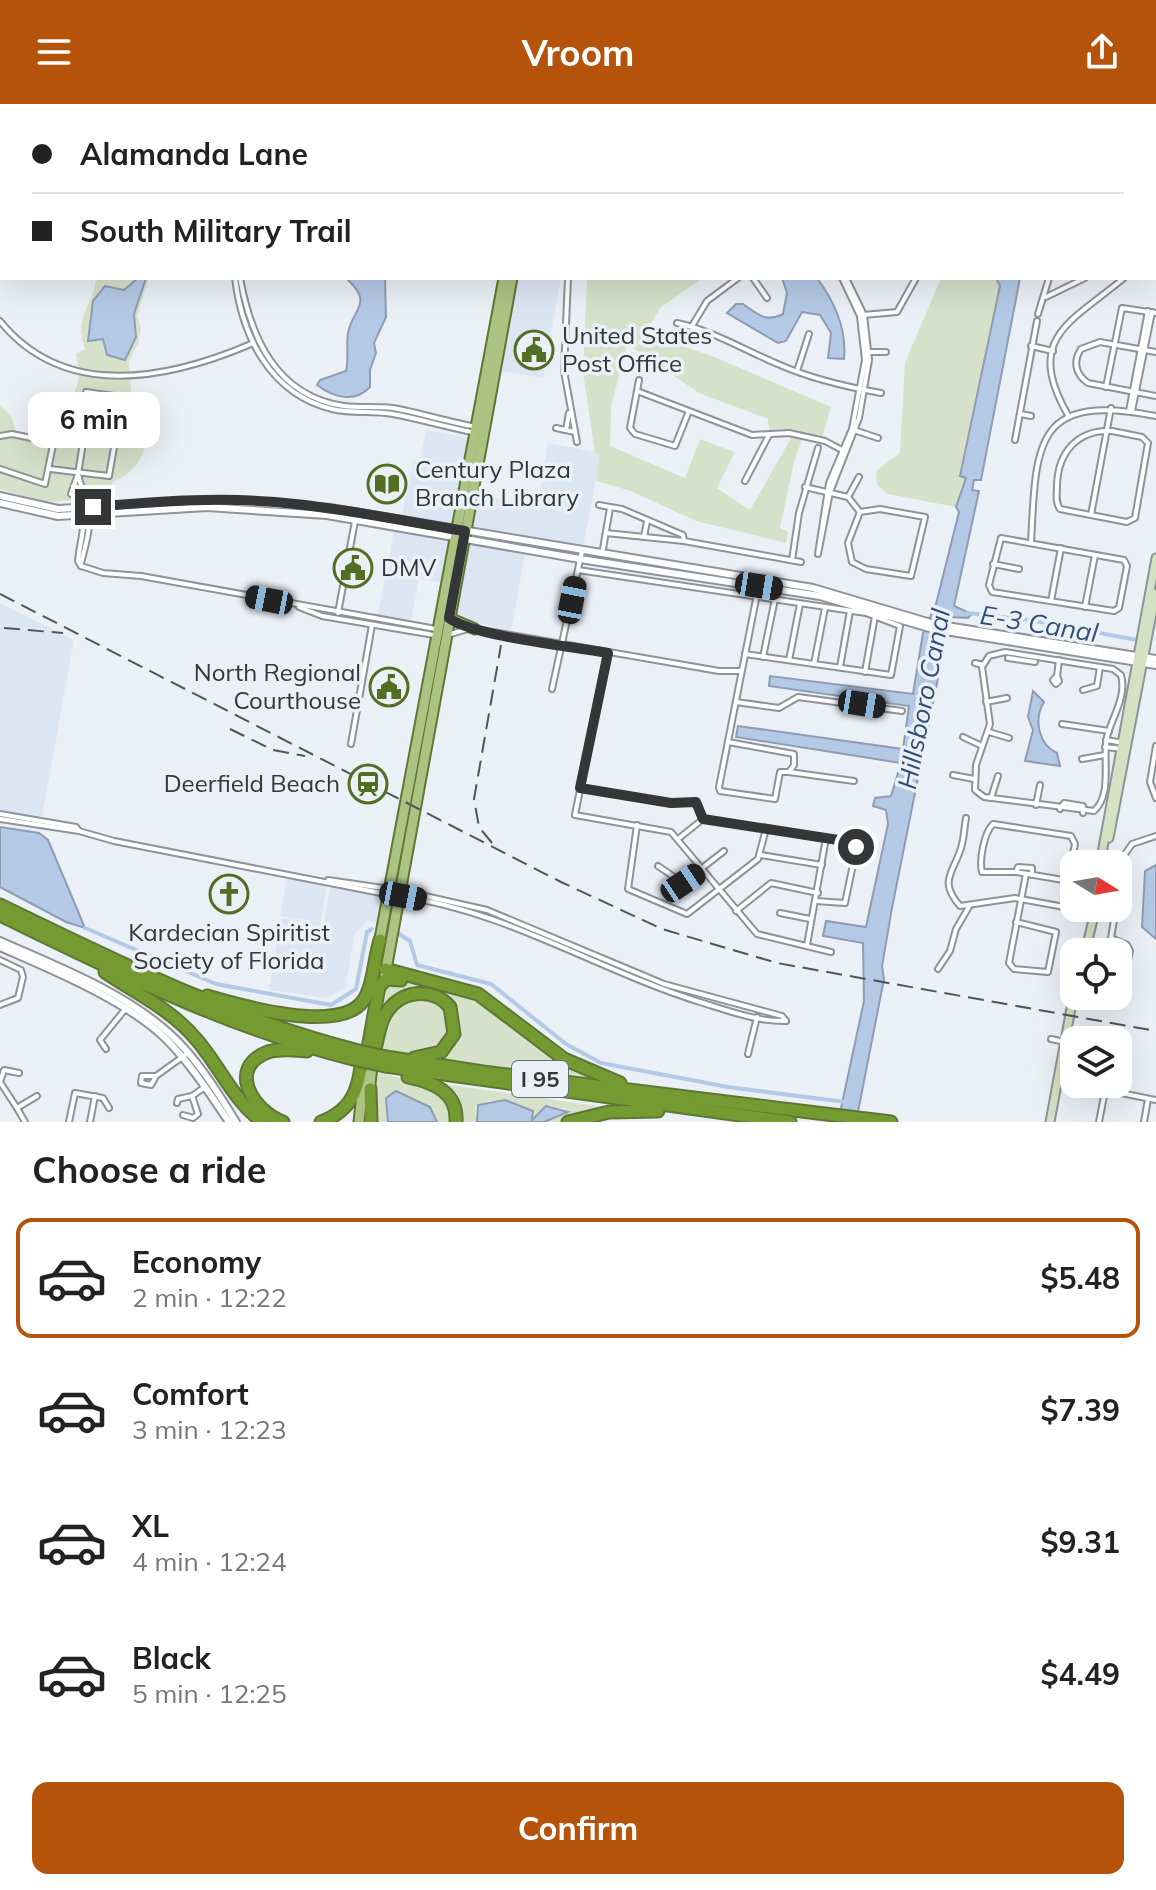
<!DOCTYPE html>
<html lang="en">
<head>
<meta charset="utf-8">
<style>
  :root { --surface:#fff; --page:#f6f6f6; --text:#222; --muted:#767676; --line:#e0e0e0; --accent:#b45309 }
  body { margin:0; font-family:Mulish,sans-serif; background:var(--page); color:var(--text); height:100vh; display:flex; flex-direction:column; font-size:30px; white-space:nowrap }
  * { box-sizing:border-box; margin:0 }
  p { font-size:26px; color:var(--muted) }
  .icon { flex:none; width:44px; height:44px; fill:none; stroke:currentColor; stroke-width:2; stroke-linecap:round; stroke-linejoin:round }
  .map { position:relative; height:1018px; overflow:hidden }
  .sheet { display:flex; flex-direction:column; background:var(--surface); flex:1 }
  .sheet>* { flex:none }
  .top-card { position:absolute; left:0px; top:0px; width:1156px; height:176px; box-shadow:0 8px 32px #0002; display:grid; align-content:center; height:176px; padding:0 32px; background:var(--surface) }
  .needle { width:52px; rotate:101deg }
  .fabs { position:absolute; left:1060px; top:746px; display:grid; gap:16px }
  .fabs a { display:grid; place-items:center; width:72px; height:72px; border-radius:16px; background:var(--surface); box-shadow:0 8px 32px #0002; font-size:40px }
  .end { position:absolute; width:36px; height:36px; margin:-18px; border:10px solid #343638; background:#fff; box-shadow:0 0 0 4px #fff }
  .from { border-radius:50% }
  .bubble { position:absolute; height:56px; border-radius:16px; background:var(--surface); box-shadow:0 8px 32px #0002; font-size:26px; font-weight:700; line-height:56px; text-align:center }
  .car { position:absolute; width:24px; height:48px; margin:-24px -12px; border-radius:10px; box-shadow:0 0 6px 2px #0007; background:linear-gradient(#222 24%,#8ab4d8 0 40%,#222 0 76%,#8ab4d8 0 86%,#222 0) }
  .top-card b { display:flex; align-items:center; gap:28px; height:76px; font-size:30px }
  .top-card b+b { border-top:2px solid var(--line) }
  .top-card i { width:20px; height:20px; background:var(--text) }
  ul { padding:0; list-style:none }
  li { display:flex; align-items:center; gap:24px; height:120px; margin:0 16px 12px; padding:0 16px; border:4px solid transparent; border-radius:16px }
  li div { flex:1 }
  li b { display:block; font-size:30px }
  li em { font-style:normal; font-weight:700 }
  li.on { border-color:var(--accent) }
  li>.icon { width:72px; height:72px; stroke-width:1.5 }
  h2 { padding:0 32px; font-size:36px; line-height:96px }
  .button { display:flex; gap:16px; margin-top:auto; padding:16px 32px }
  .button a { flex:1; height:92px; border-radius:16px; background:var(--accent); color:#fff; font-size:32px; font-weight:700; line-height:92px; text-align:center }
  header { display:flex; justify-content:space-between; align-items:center; height:104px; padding:0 32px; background:var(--accent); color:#fff; font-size:36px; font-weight:700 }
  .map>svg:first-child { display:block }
  .built { fill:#dce6f3 }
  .green { fill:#d6e1c9 }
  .water { fill:#b4c9e6; stroke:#8e9db2; stroke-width:2 }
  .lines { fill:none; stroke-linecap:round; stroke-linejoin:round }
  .canal { stroke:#b4c9e6; stroke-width:4 }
  .minor-casing { stroke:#8e9399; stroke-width:8 }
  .tertiary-casing { stroke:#8e9399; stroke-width:10 }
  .secondary-casing { stroke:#8e9399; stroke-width:11 }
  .primary-casing { stroke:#5e7834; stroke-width:13 }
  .motorway-casing { stroke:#5e7834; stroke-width:15 }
  .minor { stroke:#fff; stroke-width:4 }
  .tertiary { stroke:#fff; stroke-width:6 }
  .secondary { stroke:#d5e1c2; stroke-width:7 }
  .primary { stroke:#acc384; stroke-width:9 }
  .motorway { stroke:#749b32; stroke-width:11 }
  .rail { stroke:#525558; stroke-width:2; stroke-dasharray:16 8; stroke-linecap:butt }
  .motorway-bridge-casing { stroke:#5e7834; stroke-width:15; stroke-linecap:butt }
  .motorway-bridge { stroke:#749b32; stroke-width:11 }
  .route { stroke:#343638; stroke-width:10 }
  .labels { text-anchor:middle; stroke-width:7; stroke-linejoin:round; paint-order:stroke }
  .shield { fill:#ebf0f7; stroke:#6b6e71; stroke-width:2 }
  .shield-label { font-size:22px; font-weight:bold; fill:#343638 }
  .poi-label { font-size:24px; fill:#343638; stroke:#ebf0f7; text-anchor:start }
  .water-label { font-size:26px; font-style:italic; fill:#314e77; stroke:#ebf0f7 }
</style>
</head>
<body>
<header><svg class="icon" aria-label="menu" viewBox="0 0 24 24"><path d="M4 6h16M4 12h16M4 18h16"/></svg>Vroom<svg class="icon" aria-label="share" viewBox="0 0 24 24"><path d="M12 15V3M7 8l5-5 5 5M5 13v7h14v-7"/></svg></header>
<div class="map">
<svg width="1156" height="1018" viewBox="0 0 1156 1018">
  <rect width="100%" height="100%" fill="#ebf0f7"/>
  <g class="built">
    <path d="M517,174H561L543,274L500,267Z"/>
    <path d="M426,326L470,334L456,417L451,421L402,411L414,356H420Z"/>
    <path d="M548,339L601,349L583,444L471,423L477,391L537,402Z"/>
    <path d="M394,427L451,438L444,479L419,475L411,517L378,512Z"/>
    <path d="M473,440L525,450L511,527L453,513L468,442Z"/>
    <path d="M0,499L74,536L42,713L0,706Z"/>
    <path d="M287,774L327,781L320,820H324L330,783L382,792L376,818L367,817L355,829L345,884L327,894L269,886L281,814L314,818L280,812Z"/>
  </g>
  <g class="green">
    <path d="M96,174H149L137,211L141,224L138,240L129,256L131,291C159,319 149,364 113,378L108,394L45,398L0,385V301L12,314L16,327L45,332L63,329L60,315C74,286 83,284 76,250L85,245C73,211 93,204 96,174Z"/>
    <path d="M587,174H703L660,204L651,220L656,233L712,252L831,303L822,334L779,325L769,327L768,315L699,289L627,240L611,303L610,342L685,374L700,335L735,348L717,384L750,406L791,334L802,335L794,358L780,424L788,428L786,439L696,417L631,387L596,377L600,350L595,349L583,268Z"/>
    <path d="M941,174H996L1000,182L960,372L966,373L956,403L888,390L877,380L876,367L900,349L905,259Z"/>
    <path d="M388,876L465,887L535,935L614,979L424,956L458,927L457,912L419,886L383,912Z"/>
    <path d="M409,893L442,897L454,919L438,948L407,951L380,945L386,915Z"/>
    <path d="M378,969L424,979L449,995L454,1018H437L430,1003L396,987L386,994L388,1018H374Z"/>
    <path d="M436,979L620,1005L563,1018H544L568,1005L546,1002L532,1016L517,999L488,997L475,1003L477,1018H458Z"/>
  </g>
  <g class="water">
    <path d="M138,174H146L134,210L136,233L125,256L107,251L103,235L88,237L93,197L105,182L124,186Z"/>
    <path d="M346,174H385L386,213L374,239L376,249L370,266V283C355,299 334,294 317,281L320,276L346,267C349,255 346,242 348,229C352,205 375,200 346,174Z"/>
    <path d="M782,174H817C834,197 847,226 844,255L828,254L831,229L820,211L802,208L786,237L778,239L727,209L736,200H743C758,210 765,219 783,210L787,189Z"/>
    <path d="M996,174H1020L981,376H974L972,386L979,387L954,502L972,510L968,514L950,513L942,536L944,544L892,804L882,862L884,875L856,1018H838L864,897L863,839L823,832L826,817L866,823L888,720L886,706L873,702L875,694L891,692L901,659L736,633L738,622L903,645L909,602L769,582L770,572L913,590L923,529L936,500L959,408L956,403L966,374L960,372L1000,182Z"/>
    <path d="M1033,587L1044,598C1033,616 1039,641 1057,649L1060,662L1025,657L1033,626L1028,613Z"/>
    <path d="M0,723L39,729L48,736L85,824L66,818L0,783Z"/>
    <path d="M1156,761V835L1142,823L1145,767Z"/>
    <path d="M396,987L430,1003L437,1018H388L386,994Z"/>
    <path d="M505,996L533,1007L532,1016L546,1002L568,1008L544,1018H477L478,1001Z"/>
  </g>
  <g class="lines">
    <g class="canal">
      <path d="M866,0L867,2"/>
      <path d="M967,509L1030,516L1137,536"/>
      <path d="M85,824L216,880L331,901L356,885L367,828L372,825"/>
      <path d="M399,830L410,837L417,861L491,880L566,940L601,959L728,983L845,998"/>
    </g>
    <g class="minor-casing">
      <g id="minor">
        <path d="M691,0V2"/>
        <path d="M695,0L696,2"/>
        <path d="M761,0V2"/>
        <path d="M766,0V2"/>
        <path d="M836,0V2"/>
        <path d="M920,0L922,2"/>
        <path d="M1108,0L1117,2"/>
        <path d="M1144,0L1145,2"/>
        <path d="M8,2L9,0"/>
        <path d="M298,2L300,0"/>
        <path d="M305,2L307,0"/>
        <path d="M597,2V0"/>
        <path d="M735,2L747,0"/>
        <path d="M971,2L972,0"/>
        <path d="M1080,2L1081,0"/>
        <path d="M1154,10L1156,9"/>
        <path d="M0,21L2,16"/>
        <path d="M1154,30L1156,35"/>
        <path d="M1154,52L1156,51"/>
        <path d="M1154,57L1156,56"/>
        <path d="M1154,141L1156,138"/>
        <path d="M235,174C242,232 270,290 332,305C352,310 373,306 393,310C420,315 446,323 472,328"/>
        <path d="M240,174C251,234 276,292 344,302C360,304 377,302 393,304C421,309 448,318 477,323"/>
        <path d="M568,174L564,267L577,338"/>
        <path d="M753,174L767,194"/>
        <path d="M842,174L860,212L865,256L852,325L829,379L818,450L830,388L859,314L869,256L864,211L846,174"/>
        <path d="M1046,193L1085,174"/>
        <path d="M1038,210L1049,174"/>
        <path d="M863,211L897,208L916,174"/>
        <path d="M0,217C65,297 169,275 251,240"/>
        <path d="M677,219C714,227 746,247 780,261C812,275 847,283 881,289"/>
        <path d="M692,222L707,197L738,174"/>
        <path d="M1031,242L1053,247"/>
        <path d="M869,248H886"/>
        <path d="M1156,248L1100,238L1081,245C1073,257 1075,270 1088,279L1156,292"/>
        <path d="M797,267L809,230"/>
        <path d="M639,276L630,324L635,330L675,342L689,307"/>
        <path d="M1106,283L1122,204L1156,209"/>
        <path d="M637,287L752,331L789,329L825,337L844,347"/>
        <path d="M1129,307L1148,207"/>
        <path d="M1132,307L1152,208"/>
        <path d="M1021,310L1031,312"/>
        <path d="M1069,313C1023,234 1070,219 1124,174"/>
        <path d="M556,324L575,328"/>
        <path d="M566,326L569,309"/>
        <path d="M854,326L878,334"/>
        <path d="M1112,327L1142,333L1148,339L1135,414L1127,418L1060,405C1055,398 1057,390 1057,381C1058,349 1077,325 1112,327Z"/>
        <path d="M0,332L12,330L51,338L53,341L45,380L0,365"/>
        <path d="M1015,336L1037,217"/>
        <path d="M50,365L109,372L122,297L121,293L86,288"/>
        <path d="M79,373C79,382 86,386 88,395C92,419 87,437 81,459"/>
        <path d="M745,377L769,331"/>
        <path d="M805,383L848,393L860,408"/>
        <path d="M848,393L859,373"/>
        <path d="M599,401L622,405L683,431L684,437"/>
        <path d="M880,405L925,413L911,472L866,465L852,458L848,439L860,408Z"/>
        <path d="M1091,411L1111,304"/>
        <path d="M606,429L684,437L801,458"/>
        <path d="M644,433L647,417"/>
        <path d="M1001,434L1124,456L1127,462L1119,504L1114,507L992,488L989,481Z"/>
        <path d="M1031,439C1036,337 1035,289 1156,312"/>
        <path d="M603,445L610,404"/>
        <path d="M792,456L799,409L818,344"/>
        <path d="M993,460L1019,465"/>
        <path d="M81,462L103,469L141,472L436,525"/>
        <path d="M81,462L78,457C80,436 87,419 82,396L71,390L78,370L91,289"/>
        <path d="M578,466L866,509L900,522L891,571L745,550"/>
        <path d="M1051,497L1061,444"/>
        <path d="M299,503L322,512L434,531"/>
        <path d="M1085,503L1095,451"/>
        <path d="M338,509L355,417"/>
        <path d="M476,525L719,567H741"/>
        <path d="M447,531L468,525"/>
        <path d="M1005,548L1113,565L1121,571C1127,593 1112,613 1107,633C1102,655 1113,690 1094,707L984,693L975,686L976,661L990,620L982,563L989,552Z"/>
        <path d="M607,549L575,711L671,728L757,830L831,848"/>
        <path d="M763,553L775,495"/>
        <path d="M1008,554L1035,558"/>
        <path d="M789,556L800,500"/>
        <path d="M975,559L983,561"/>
        <path d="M814,560L825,504"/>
        <path d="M840,563L850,507"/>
        <path d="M865,568L875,512"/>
        <path d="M1057,572L1059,577L1056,580L1053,576Z"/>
        <path d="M1057,572L1059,556"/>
        <path d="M552,585L582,447"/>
        <path d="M1083,586L1097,582L1100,563"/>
        <path d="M736,598L779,604L798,593L902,607"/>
        <path d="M986,598L1007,594"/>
        <path d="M1062,620L1109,627"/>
        <path d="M989,628L1009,634"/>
        <path d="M963,633L982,642"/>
        <path d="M1106,636L1124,639"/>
        <path d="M728,638L794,650V661L789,668H780L775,695L720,687L719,683C732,614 746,545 760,475"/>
        <path d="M351,640L372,521"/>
        <path d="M1156,642L1150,678L1156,694"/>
        <path d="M1105,643L1123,645"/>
        <path d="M1082,655L1105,651"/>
        <path d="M789,668L854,677"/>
        <path d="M953,671L974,675"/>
        <path d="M580,684L671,699L696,698L703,715"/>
        <path d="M991,694L998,672"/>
        <path d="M1036,701L1040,681"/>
        <path d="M1060,705L1064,699L1083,702V709"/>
        <path d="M0,710L76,723L79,727L114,737L386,790"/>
        <path d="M966,714C964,725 964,737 960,747C952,770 939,778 960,802L1015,794L1114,812"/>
        <path d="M0,715L79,727"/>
        <path d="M993,720L1071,732L1075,740L1068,773L1063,776L1016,768H982C979,756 984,729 993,720Z"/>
        <path d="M637,721L628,785L687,810L758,755L766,725"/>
        <path d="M678,735L703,715L853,739L856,746L845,799L816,797"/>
        <path d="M761,751L822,761"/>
        <path d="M1118,760L1132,740L1156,732"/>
        <path d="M658,762L683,779L724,747"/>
        <path d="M1016,768L1018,763L1032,764V771"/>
        <path d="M328,776L390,785"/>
        <path d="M403,787L487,806L664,880L782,912L786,917"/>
        <path d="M399,792C508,807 599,867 703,899C729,907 759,918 786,917"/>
        <path d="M1116,804L1111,834L1127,841L1130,847L1124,875L1118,878"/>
        <path d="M736,807L771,779L818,789"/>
        <path d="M780,809L810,815"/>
        <path d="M1016,818L1056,828L1048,868L1014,865L1009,859L1026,770"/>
        <path d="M807,841L826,734"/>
        <path d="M0,856L21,866L23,873L18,894L0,901"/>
        <path d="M938,865L950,847L956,825L970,801"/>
        <path d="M1051,935L1074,940"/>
        <path d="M106,945L100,936L127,903"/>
        <path d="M748,950L757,913"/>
        <path d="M1074,969V975"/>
        <path d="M156,972H142L141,979L151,981L156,972L188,949"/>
        <path d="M1076,980L1156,996"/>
        <path d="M177,999L178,995L192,992L205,983"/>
        <path d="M17,1004L0,978L4,966L19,969"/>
        <path d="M183,1011L193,1014L198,1010L192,992"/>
        <path d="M25,1018L17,1004L37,992"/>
        <path d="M69,1018L75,989L103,994L109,1004"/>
        <path d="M90,1018L95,992"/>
        <path d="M1099,1018L1105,987"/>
        <path d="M1144,1018L1148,995"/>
      </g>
    </g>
    <g class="tertiary-casing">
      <g id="tertiary">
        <path d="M0,392L58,405L207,396L330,404L813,484L934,520L1156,555"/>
        <path d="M0,399L58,412L207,403L327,411L580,455L820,492L933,525L1156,561"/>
        <path d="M0,837C56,862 122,887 169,929C196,953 217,987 236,1018"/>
        <path d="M0,843C52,866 126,896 166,935C190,959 210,990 229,1018"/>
      </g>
    </g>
    <g class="secondary-casing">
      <g id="secondary">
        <path d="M1109,734L1156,489"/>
        <path d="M1100,760L1156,454"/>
        <path d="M1085,848L1096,804"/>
        <path d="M1050,1018L1074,888"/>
      </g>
    </g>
    <g class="primary-casing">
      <g id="primary">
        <path d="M537,2V0"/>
        <path d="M544,2L545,0"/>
        <path d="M449,514L475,525"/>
        <path d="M379,840L504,174"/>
        <path d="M385,871L512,174"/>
        <path d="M369,990L373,953"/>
        <path d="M359,1018L364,970"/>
      </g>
    </g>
    <g class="motorway-casing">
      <g id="motorway">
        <path d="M0,801C116,857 229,914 355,946"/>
        <path d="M0,811C115,867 228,924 353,955"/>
        <path d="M385,865L478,890L564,955L620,979"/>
        <path d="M105,868C137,890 171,905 196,935C219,961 234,998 263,1018"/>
        <path d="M207,892C241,902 339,930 363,897C374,881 374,854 380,836"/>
        <path d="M374,948C378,936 379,921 385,911C399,886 432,882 450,903L454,930L441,948L414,954"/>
        <path d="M367,950L379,883L386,875L401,876"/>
        <path d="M386,953L483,968L891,1018"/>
        <path d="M385,962L790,1018"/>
        <path d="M408,973C433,978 458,988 456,1018"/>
        <path d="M370,985L371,1018"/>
        <path d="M283,1018C253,1007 226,964 268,948C281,944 294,946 307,947"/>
        <path d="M321,1018C356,1005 359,981 363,948"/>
        <path d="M568,1018L609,1008L658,1007"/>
      </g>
    </g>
    <use href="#minor" class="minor"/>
    <use href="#tertiary" class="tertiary"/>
    <use href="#secondary" class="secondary"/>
    <use href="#primary" class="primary"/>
    <use href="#motorway" class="motorway"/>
    <g class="rail">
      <path d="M0,490L561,778L662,825L777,859L1156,927"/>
      <path d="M4,524L63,529"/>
      <path d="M230,625L273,646L305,652"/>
      <path d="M492,739L479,723L474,695L501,541"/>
    </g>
    <g class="motorway-bridge-casing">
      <g id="motorway-bridge">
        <path d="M355,946L386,953"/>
        <path d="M353,955L385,962"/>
      </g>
    </g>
    <use href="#motorway-bridge" class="motorway-bridge"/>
  </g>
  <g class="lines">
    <path class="route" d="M93,403C160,397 228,392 295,400C353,406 409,418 465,427L449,514C472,532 574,543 608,549L580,684L671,699L696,698L703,715L851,738L856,743"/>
  </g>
  <defs>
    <g id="civic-ring" transform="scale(2)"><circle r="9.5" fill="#ebf0f7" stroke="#526e22" stroke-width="1.5"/><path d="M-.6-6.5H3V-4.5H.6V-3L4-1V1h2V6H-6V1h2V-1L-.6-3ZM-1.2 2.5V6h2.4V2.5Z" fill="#526e22"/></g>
    <g id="library-ring" transform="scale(2)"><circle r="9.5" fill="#ebf0f7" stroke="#526e22" stroke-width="1.5"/><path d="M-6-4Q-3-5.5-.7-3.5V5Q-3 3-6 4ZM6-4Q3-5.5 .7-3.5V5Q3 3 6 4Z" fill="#526e22"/></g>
    <g id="station-ring" transform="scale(2)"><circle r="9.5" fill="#ebf0f7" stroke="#526e22" stroke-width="1.5"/><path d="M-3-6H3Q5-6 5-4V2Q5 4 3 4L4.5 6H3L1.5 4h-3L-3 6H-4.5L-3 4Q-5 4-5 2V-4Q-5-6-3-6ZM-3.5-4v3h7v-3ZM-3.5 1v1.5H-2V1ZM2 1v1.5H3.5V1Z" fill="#526e22"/></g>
    <g id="church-ring" transform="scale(2)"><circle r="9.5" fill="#ebf0f7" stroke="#526e22" stroke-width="1.5"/><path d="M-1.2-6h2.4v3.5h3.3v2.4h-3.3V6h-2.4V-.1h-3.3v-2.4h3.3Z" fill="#526e22"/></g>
  </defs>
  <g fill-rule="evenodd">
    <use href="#civic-ring" x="534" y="246"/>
    <use href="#library-ring" x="387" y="380"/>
    <use href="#civic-ring" x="353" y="464"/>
    <use href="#civic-ring" x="389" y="583"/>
    <use href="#station-ring" x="368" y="680"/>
    <use href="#church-ring" x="229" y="790"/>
  </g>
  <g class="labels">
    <rect class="shield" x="512" y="957" width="56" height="36" rx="6"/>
    <g class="shield-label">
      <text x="540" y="983">I 95</text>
    </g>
    <g class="poi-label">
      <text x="562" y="240">United States<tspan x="562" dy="28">Post Office</tspan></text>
      <text x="415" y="374">Century Plaza<tspan x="415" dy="28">Branch Library</tspan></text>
      <text x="381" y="472">DMV</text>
      <text x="361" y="577" text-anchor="end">North Regional<tspan x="361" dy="28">Courthouse</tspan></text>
      <text x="340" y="688" text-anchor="end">Deerfield Beach</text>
      <text x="229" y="837" text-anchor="middle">Kardecian Spiritist<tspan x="229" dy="28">Society of Florida</tspan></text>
    </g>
    <g class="water-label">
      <text transform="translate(1039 520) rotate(9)" y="9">E-3 Canal</text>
      <text transform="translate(924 595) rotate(-79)" y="9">Hillsboro Canal</text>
    </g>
  </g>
</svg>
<div class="fabs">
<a><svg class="needle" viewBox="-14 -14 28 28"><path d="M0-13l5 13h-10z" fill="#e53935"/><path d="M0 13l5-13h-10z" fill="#767676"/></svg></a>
<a><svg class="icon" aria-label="locate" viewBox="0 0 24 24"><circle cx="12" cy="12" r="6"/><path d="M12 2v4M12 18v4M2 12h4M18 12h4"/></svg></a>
<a><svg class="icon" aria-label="layers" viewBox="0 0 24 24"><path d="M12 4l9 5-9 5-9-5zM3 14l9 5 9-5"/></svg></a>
</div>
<i class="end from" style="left:856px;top:743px"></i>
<i class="end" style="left:93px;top:403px"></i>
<div class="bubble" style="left:28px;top:288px;width:132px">6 min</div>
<i class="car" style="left:759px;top:482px;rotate:99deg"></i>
<i class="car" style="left:269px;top:496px;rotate:281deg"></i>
<i class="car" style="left:572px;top:496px;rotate:11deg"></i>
<i class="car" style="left:862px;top:600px;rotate:99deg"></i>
<i class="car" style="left:683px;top:779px;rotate:56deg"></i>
<i class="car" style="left:403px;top:792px;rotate:101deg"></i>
<div class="top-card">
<b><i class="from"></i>Alamanda Lane</b>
<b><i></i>South Military Trail</b>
</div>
</div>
<section class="sheet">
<h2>Choose a ride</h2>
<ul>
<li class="on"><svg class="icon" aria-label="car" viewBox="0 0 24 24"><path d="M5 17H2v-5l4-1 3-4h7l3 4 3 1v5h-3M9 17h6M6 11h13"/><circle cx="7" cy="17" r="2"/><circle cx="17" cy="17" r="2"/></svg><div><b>Economy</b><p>2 min · 12:22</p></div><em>$5.48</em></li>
<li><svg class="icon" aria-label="car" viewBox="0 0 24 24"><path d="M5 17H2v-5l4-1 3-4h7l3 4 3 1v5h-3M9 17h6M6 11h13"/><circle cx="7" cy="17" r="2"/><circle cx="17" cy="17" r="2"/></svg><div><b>Comfort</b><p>3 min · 12:23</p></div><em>$7.39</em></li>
<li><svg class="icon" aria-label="car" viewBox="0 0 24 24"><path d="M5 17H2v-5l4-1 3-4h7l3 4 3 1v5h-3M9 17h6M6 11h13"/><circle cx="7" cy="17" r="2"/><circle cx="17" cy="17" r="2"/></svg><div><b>XL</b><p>4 min · 12:24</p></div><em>$9.31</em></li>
<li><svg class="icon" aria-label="car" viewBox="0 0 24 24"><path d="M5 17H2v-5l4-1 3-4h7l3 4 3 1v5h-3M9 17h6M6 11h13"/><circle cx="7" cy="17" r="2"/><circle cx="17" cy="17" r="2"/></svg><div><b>Black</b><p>5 min · 12:25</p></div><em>$4.49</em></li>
</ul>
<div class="button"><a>Confirm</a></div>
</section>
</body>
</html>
